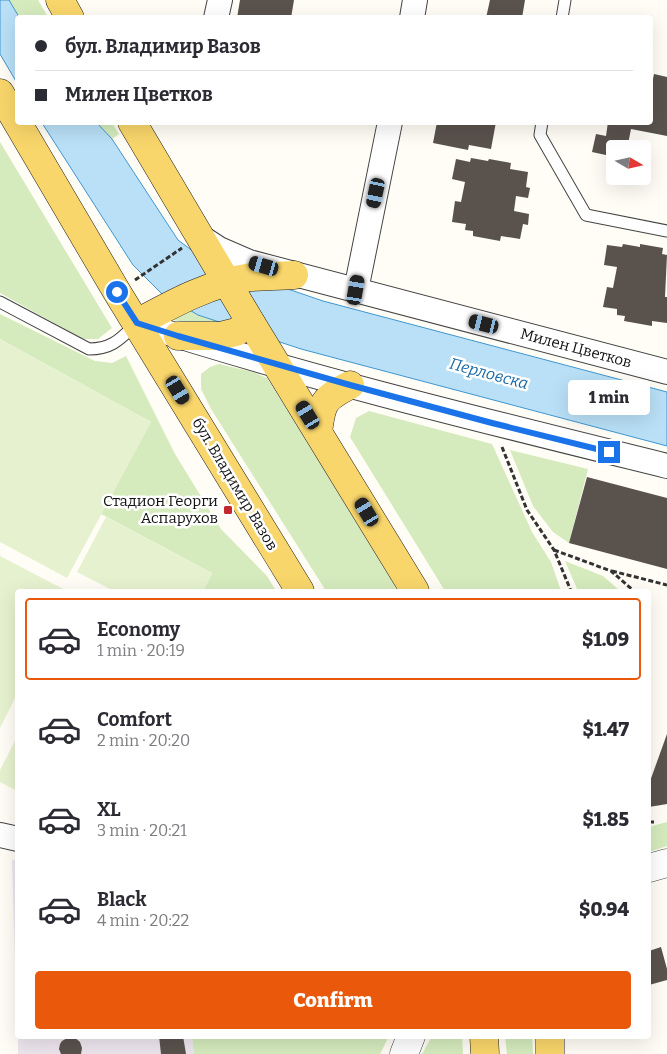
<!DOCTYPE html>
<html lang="en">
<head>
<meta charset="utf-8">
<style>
  :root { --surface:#fff; --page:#f7f7f7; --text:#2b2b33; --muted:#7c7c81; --line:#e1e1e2; --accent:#ea580c }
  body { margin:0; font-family:Bitter,serif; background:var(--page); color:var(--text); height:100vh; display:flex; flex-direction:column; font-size:19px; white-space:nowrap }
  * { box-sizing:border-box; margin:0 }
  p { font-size:16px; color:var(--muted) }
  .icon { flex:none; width:28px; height:28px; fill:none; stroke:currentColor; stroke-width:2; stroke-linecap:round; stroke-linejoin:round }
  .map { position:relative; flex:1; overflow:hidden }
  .details { position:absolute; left:15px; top:589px; width:636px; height:450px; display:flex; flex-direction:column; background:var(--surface); border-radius:5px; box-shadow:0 5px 20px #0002 }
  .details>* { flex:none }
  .banner { position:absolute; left:15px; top:15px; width:638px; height:110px; border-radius:5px; box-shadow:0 5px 20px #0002; display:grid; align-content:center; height:110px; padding:0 20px; background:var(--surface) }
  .needle { width:32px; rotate:99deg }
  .controls { position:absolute; left:606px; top:140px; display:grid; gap:10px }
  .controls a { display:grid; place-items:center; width:45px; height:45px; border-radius:5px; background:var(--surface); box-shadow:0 5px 20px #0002; font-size:25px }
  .end { position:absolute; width:22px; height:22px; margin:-11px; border:6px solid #1a73e8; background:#fff; box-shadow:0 0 0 2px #fff }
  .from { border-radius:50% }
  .bubble { position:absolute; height:35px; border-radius:5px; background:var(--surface); box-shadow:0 5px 20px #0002; font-size:16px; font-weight:800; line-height:35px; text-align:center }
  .car { position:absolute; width:15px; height:30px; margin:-15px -8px; border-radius:6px; box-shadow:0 0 4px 1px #0007; background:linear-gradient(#222 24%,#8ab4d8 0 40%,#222 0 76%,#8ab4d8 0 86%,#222 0) }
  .banner b { display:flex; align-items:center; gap:18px; height:48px; font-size:19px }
  .banner b+b { border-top:1px solid var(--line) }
  .banner i { width:12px; height:12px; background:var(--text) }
  ul { padding:9px 0 0; list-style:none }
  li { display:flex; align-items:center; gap:15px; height:82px; margin:0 10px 8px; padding:0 10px; border:2px solid transparent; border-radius:5px }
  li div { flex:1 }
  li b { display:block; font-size:19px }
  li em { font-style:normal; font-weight:800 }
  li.on { border-color:var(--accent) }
  li>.icon { width:45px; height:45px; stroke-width:1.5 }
  .action { display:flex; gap:10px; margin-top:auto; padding:10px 20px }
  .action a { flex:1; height:58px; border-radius:5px; background:var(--accent); color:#fff; font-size:20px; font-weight:800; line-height:58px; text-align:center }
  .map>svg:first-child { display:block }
  .industrial { fill:#eee6ef }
  .green { fill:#d5ebbd }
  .pitch { fill:#e6f2cf }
  .water { fill:#b9e0f7; stroke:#3f96cf }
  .building { fill:#5a524d }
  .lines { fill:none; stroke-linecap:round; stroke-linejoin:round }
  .service-casing { stroke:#444; stroke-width:13 }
  .minor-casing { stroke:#444; stroke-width:26 }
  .tertiary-casing { stroke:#444; stroke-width:29 }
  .primary-casing { stroke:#222; stroke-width:29 }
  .path { stroke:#333; stroke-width:3; stroke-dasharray:5 2.5; stroke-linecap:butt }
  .service { stroke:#fff; stroke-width:11 }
  .minor { stroke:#fff; stroke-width:24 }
  .tertiary { stroke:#fff; stroke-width:28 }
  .primary { stroke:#f9d66b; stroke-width:28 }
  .route { stroke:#1a73e8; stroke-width:6 }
  .poi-dot { fill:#c4262e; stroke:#fff; stroke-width:2 }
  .labels { text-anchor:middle; stroke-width:5; stroke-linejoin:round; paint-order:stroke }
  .street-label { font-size:15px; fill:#111; stroke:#fff }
  .poi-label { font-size:15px; fill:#111; stroke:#fff; text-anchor:end }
  .water-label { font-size:16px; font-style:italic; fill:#1768a6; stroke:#fff }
</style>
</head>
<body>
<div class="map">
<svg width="667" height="1054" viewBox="0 0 667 1054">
  <rect width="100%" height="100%" fill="#fffdf5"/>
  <g class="industrial">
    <path d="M12,860L18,861L17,1029Z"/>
    <path d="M18,1036H192L194,1054H18Z"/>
  </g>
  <g class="green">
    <path d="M9,0H38L48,17H19Z"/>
    <path d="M97,123H112L119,134L112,139Z"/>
    <path d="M0,142L112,328L98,339H83L0,293Z"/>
    <path d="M200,302L221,305L219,330L173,320L172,318Z"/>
    <path d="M0,314L95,361L112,363L126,356L175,454L221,529L267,576L276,591H203L212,573L101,514L151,422L0,339Z"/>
    <path d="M219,364L253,372L267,378L382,561L397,591H326L211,409L201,389V374L210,367Z"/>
    <path d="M369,411L492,444L532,532L551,562L561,591H445L350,437L356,418Z"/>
    <path d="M510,450L588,469L569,543L553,532L533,506Z"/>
    <path d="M565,561L603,576L620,591H578Z"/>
    <path d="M667,822V846L649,852V827Z"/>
    <path d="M192,1036H389L380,1054H194Z"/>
    <path d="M432,1036H462L463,1054H422Z"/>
    <path d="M505,1036H532L533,1054H507Z"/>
  </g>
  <g class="pitch">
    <path d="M0,339L151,422L67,578L0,542Z"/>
    <path d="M106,517L212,573L203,591H114L77,572Z"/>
    <path d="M0,556L67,591H18L17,694L0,728Z"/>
    <path d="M17,737V791L0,782V770Z"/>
  </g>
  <g class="water">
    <path d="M0,0H9L19,17L17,83L0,54Z"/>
    <path d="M42,123H97L112,139L178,240L206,261L323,301L667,392V446L301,349L198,315L161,293L133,265Z"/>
  </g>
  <g class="building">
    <path d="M240,0H294L291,18H237Z"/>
    <path d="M490,0H525L522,18H486Z"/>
    <path d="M654,74L667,77V136L631,129L627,149H615V157L592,152L596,134L606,136L608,122H650V94Z"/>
    <path d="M437,122H496L491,149L469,145L468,150L433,143Z"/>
    <path d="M471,158L488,161L489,159L511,163L510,169L528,172L526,187L530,188L528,198L516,196L514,211L529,214L528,225L523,224L520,239L501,236L500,241L473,236V231L465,230L466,224L452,222L455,201L461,202L465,182L452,179L456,159L470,162Z"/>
    <path d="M623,244L640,247V244L663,248L662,254L667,255L665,297H667V323L652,321V326L624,321L625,316L617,315V309L603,307L607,287L613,288L617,267L604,265L607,245L622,247Z"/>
    <path d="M587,477L667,498V569L569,543Z"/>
    <path d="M667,734V804L649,807V784Z"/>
    <path d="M661,947L667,969V980L649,985V951Z"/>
    <path d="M159,1036H183L186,1054H161Z"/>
    <path d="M69,1037H74L80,1042L82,1048L81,1054H61L59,1049L60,1044L62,1041Z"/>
  </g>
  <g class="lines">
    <g class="service-casing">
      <g id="service">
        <path d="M562,18L565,0"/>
        <path d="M542,122L540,135L586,215L667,231"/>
        <path d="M0,302L89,349C113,349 121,338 137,323"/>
      </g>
    </g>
    <g class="minor-casing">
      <g id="minor">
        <path d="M216,18L220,0"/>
        <path d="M412,18L415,0"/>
        <path d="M199,236L219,249L249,262L667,372"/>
        <path d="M356,290L390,122"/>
        <path d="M137,323C311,379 489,422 667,466"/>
        <path d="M0,835L18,839"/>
      </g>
    </g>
    <g class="tertiary-casing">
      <g id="tertiary">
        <path d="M649,868L667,863"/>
        <path d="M404,1054L411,1036"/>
      </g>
    </g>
    <g class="primary-casing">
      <g id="primary">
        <path d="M60,0L70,18"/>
        <path d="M0,93L117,292L300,591"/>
        <path d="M132,122L251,323L415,591"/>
        <path d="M137,323C172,304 210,283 251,277C265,276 280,276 294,275"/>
        <path d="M178,336H220L236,332L251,323"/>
        <path d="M318,432C322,402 323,399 350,385"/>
        <path d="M484,1036L485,1054"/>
        <path d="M550,1036V1054"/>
      </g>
    </g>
    <g class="path">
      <path d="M135,280L182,248"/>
      <path d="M502,447L527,510L554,550L571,591"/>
      <path d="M554,550L611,571L634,591"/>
      <path d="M612,571L667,585"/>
      <path d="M649,822H656"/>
    </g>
    <use href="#service" class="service"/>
    <use href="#minor" class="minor"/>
    <use href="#tertiary" class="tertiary"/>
    <use href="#primary" class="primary"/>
  </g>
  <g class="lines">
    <path class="route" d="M117,292L137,323L178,336L350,385L492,423L609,452"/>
  </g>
  <rect class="poi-dot" x="223" y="505" width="10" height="10" rx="2.5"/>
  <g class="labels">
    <g class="street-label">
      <text transform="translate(576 348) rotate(15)" y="5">Милен Цветков</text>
      <text transform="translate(235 484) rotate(59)" y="5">бул. Владимир Вазов</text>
    </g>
    <g class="poi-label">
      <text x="218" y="506">Стадион Георги<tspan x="218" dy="17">Аспарухов</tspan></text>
    </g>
    <g class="water-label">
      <text transform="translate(489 373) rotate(15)" y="6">Перловска</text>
    </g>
  </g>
</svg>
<div class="controls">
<a><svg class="needle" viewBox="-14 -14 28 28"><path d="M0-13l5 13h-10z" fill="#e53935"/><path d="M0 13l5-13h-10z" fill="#7c7c81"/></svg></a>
</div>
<i class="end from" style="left:117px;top:292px"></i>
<i class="end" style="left:609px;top:452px"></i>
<div class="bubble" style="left:568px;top:380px;width:82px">1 min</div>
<i class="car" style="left:376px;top:193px;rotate:192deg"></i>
<i class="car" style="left:264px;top:266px;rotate:286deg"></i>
<i class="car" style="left:356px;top:290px;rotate:10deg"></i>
<i class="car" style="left:484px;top:324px;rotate:284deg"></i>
<i class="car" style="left:178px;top:390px;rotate:149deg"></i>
<i class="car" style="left:308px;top:415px;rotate:329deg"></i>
<i class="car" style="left:367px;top:512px;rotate:329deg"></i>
<div class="banner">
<b><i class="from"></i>бул. Владимир Вазов</b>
<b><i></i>Милен Цветков</b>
</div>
<section class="details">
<ul>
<li class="on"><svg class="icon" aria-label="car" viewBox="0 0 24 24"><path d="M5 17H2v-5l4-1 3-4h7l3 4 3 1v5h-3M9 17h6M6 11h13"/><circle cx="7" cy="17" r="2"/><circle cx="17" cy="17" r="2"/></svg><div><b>Economy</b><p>1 min · 20:19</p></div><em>$1.09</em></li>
<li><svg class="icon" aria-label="car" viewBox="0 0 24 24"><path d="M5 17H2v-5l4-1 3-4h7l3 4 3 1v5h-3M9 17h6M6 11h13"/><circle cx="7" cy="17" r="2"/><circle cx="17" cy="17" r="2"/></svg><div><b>Comfort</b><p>2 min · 20:20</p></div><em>$1.47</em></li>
<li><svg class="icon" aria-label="car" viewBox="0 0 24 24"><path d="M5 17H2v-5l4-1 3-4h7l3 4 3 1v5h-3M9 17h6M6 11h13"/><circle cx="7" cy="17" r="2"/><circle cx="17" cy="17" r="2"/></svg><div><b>XL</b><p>3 min · 20:21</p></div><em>$1.85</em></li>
<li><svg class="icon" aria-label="car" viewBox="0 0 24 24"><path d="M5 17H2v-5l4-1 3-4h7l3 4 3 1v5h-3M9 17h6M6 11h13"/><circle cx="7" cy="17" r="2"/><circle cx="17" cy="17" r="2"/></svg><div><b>Black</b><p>4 min · 20:22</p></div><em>$0.94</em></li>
</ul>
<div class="action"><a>Confirm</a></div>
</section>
</div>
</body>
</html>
